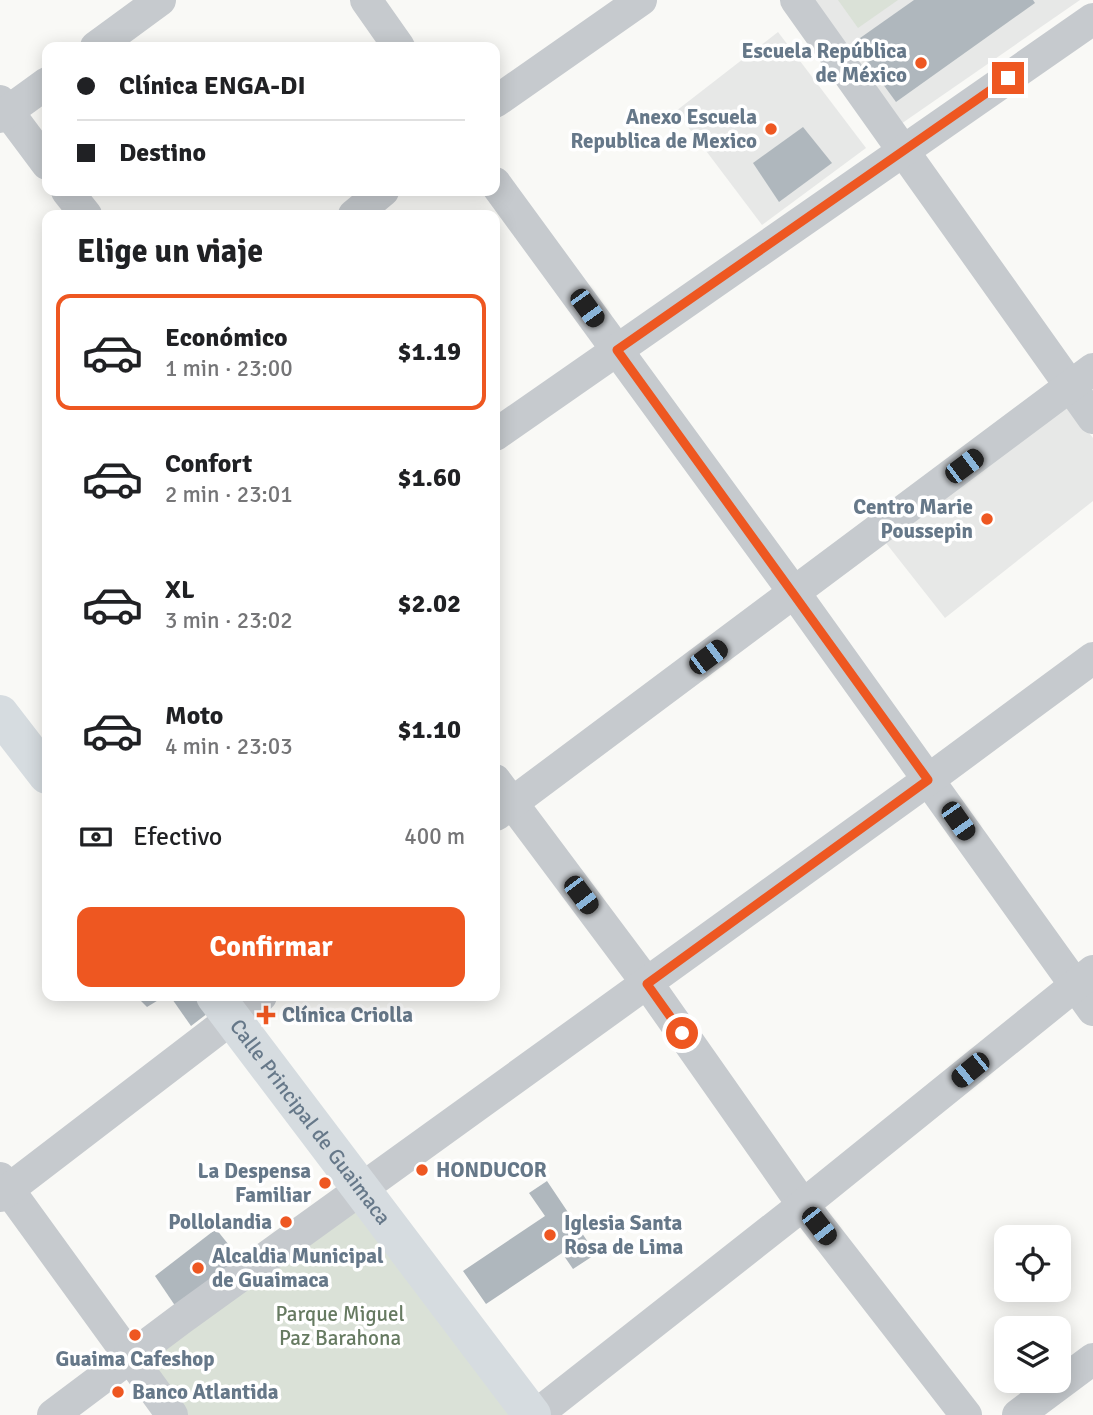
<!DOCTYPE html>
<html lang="es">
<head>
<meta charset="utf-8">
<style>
  :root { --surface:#fff; --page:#f2f2f2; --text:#202124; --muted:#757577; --line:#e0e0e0; --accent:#ee5721 }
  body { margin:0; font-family:Signika,sans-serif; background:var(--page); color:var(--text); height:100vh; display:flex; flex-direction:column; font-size:26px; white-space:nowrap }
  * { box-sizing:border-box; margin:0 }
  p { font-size:23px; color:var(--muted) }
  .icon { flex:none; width:38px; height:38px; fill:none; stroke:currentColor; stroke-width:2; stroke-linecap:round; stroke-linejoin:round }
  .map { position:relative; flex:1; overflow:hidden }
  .side { position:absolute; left:42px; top:210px; width:458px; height:791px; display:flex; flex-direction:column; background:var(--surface); border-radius:14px; box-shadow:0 4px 18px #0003 }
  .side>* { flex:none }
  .banner { position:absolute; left:42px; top:42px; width:458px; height:154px; border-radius:14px; box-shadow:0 4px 18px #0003; display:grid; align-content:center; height:154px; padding:0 35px; background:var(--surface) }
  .fabs { position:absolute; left:994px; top:1225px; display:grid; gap:14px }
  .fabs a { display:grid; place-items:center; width:77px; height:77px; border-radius:14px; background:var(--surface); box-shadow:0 4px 18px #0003; font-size:35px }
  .end { position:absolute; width:32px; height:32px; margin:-16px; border:9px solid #ee5721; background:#fff; box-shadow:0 0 0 4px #fff }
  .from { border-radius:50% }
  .car { position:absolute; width:21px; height:42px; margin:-21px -10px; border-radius:9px; box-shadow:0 0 5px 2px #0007; background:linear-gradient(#222 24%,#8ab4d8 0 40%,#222 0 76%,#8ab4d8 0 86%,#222 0) }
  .banner b { display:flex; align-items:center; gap:24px; height:66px; font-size:26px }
  .banner b+b { border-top:2px solid var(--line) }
  .banner i { width:18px; height:18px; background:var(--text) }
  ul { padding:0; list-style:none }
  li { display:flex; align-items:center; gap:21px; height:116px; margin:0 14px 10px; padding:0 21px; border:4px solid transparent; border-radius:14px }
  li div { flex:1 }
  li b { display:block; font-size:26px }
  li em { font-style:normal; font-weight:700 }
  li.selected { border-color:var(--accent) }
  li>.icon { width:63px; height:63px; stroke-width:1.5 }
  h2 { padding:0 35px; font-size:32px; line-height:84px }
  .pay { display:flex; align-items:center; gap:18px; height:77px; padding:0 35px; font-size:26px }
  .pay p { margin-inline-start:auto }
  .primary-button { display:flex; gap:14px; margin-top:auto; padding:14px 35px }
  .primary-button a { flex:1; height:80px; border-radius:14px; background:var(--accent); color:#fff; font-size:28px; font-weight:700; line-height:80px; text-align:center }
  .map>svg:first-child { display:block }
  .built { fill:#e7e8e7 }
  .green { fill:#dae1d7 }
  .building { fill:#afb7bd }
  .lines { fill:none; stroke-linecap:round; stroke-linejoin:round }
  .minor { stroke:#c6cace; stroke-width:32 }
  .major { stroke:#d6dce0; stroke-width:38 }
  .route { stroke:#ee5721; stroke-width:9 }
  .poi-dot { fill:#ee5721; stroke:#fff; stroke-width:2.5 }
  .labels { text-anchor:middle; stroke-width:7; stroke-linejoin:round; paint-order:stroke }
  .poi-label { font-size:21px; font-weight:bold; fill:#667889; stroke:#fff; text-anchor:end }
  .street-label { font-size:21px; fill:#667889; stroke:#fff }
  .park-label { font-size:21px; fill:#667a61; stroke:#fff }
</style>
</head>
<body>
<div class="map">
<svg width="1093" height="1415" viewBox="0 0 1093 1415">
  <rect width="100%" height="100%" fill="#f9f9f6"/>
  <g class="built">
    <path d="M810,0H1080L898,126Z"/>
    <path d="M778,32L866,148L762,225L676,111Z"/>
    <path d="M1061,397L1093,438V501L945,618L882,538Z"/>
  </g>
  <g class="green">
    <path d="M838,0H898L858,28Z"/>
    <path d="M359,1201L517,1415H184L144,1360Z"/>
  </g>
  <g class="building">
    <path d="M914,0H1033L1035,3L896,102L853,43Z"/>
    <path d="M803,127L832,163L779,202L753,163Z"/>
    <path d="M136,996H165L147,1007Z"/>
    <path d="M170,996H194L208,1013L191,1026Z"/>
    <path d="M547,1181L596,1254L573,1269L562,1253L486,1304L463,1271L545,1216L529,1193Z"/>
    <path d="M216,1229L241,1260L178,1310L155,1276Z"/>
  </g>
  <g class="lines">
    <g class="minor">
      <path d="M366,0L399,47"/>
      <path d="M796,0L1093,418"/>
      <path d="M96,47L160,0"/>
      <path d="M0,101L47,164"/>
      <path d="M495,102L641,0"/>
      <path d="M0,117L47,83"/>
      <path d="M495,183L801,602L1093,1010"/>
      <path d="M67,191L86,215"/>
      <path d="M354,215L383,191"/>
      <path d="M495,435L1093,19"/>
      <path d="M495,780L652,990L803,1205L966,1415"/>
      <path d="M496,815L1093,369"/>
      <path d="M0,1178L172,1415"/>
      <path d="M0,1196L261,996"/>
      <path d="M53,1415L181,1319L928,780L1093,658"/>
      <path d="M536,1415L803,1205L1093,971"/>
      <path d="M1018,1415L1093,1359"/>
    </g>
    <g class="major">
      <path d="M0,714L47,775"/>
      <path id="s1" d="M215,996L532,1415"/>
    </g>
  </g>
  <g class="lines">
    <path class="route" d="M682,1033L647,984L928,780L617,350L1008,78"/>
  </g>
  <g class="poi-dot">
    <circle cx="921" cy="63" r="7"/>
    <circle cx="771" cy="129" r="7"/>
    <circle cx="987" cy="519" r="7"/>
    <path d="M262.5 1004.5h7v7h7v7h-7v7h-7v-7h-7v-7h7z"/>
    <circle cx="422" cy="1170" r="7"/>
    <circle cx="325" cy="1183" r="7"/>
    <circle cx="286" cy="1222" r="7"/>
    <circle cx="550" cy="1235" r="7"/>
    <circle cx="198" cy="1268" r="7"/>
    <circle cx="135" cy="1335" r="7"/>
    <circle cx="118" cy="1392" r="7"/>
  </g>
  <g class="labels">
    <g class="poi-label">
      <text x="907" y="58">Escuela República<tspan x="907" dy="24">de México</tspan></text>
      <text x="757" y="124">Anexo Escuela<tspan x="757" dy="24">Republica de Mexico</tspan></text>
      <text x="973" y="514">Centro Marie<tspan x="973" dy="24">Poussepin</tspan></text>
      <text x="282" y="1022" text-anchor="start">Clínica Criolla</text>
      <text x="436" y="1177" text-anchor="start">HONDUCOR</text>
      <text x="311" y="1178">La Despensa<tspan x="311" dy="24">Familiar</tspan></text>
      <text x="272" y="1229">Pollolandia</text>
      <text x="564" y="1230" text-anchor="start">Iglesia Santa<tspan x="564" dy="24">Rosa de Lima</tspan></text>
      <text x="212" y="1263" text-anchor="start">Alcaldia Municipal<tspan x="212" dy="24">de Guaimaca</tspan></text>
      <text x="135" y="1366" text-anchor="middle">Guaima Cafeshop</text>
      <text x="132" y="1399" text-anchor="start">Banco Atlantida</text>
    </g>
    <g class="street-label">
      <text dy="7" stroke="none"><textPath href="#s1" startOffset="158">Calle Principal de Guaimaca</textPath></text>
    </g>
    <g class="park-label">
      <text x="340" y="1321">Parque Miguel<tspan x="340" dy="24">Paz Barahona</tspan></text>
    </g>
  </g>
</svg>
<div class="fabs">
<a><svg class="icon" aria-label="locate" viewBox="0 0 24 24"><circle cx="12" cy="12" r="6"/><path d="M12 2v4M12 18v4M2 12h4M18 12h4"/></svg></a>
<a><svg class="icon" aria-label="layers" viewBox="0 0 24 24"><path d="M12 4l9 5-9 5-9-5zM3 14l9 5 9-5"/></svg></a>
</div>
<i class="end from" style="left:682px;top:1033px"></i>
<i class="end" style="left:1008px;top:78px"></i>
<i class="car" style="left:587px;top:308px;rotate:144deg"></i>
<i class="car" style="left:964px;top:466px;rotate:53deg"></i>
<i class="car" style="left:708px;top:657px;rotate:53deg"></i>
<i class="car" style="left:958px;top:821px;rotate:145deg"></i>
<i class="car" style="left:581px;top:895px;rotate:143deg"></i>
<i class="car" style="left:970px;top:1070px;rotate:231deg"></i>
<i class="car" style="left:819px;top:1226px;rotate:142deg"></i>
<div class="banner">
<b><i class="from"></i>Clínica ENGA-DI</b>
<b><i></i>Destino</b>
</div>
<section class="side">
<h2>Elige un viaje</h2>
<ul>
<li class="selected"><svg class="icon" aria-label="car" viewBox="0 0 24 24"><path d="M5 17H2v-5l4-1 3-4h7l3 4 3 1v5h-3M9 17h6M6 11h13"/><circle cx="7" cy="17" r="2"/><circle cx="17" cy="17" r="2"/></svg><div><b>Económico</b><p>1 min · 23:00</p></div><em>$1.19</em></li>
<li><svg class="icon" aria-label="car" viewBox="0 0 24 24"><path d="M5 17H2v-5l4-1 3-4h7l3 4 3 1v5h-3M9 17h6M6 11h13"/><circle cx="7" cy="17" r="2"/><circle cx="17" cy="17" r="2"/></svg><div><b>Confort</b><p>2 min · 23:01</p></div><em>$1.60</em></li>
<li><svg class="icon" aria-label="car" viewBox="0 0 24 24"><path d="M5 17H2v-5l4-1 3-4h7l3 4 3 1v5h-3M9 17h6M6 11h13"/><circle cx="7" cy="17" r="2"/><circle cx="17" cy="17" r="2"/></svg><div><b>XL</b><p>3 min · 23:02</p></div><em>$2.02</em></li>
<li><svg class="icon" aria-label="car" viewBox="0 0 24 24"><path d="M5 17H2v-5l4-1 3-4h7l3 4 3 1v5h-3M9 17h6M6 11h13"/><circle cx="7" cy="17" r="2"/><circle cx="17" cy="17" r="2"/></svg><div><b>Moto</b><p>4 min · 23:03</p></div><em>$1.10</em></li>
</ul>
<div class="pay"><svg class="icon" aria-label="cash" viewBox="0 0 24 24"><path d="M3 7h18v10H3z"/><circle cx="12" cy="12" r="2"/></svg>Efectivo<p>400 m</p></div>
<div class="primary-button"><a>Confirmar</a></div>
</section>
</div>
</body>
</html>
